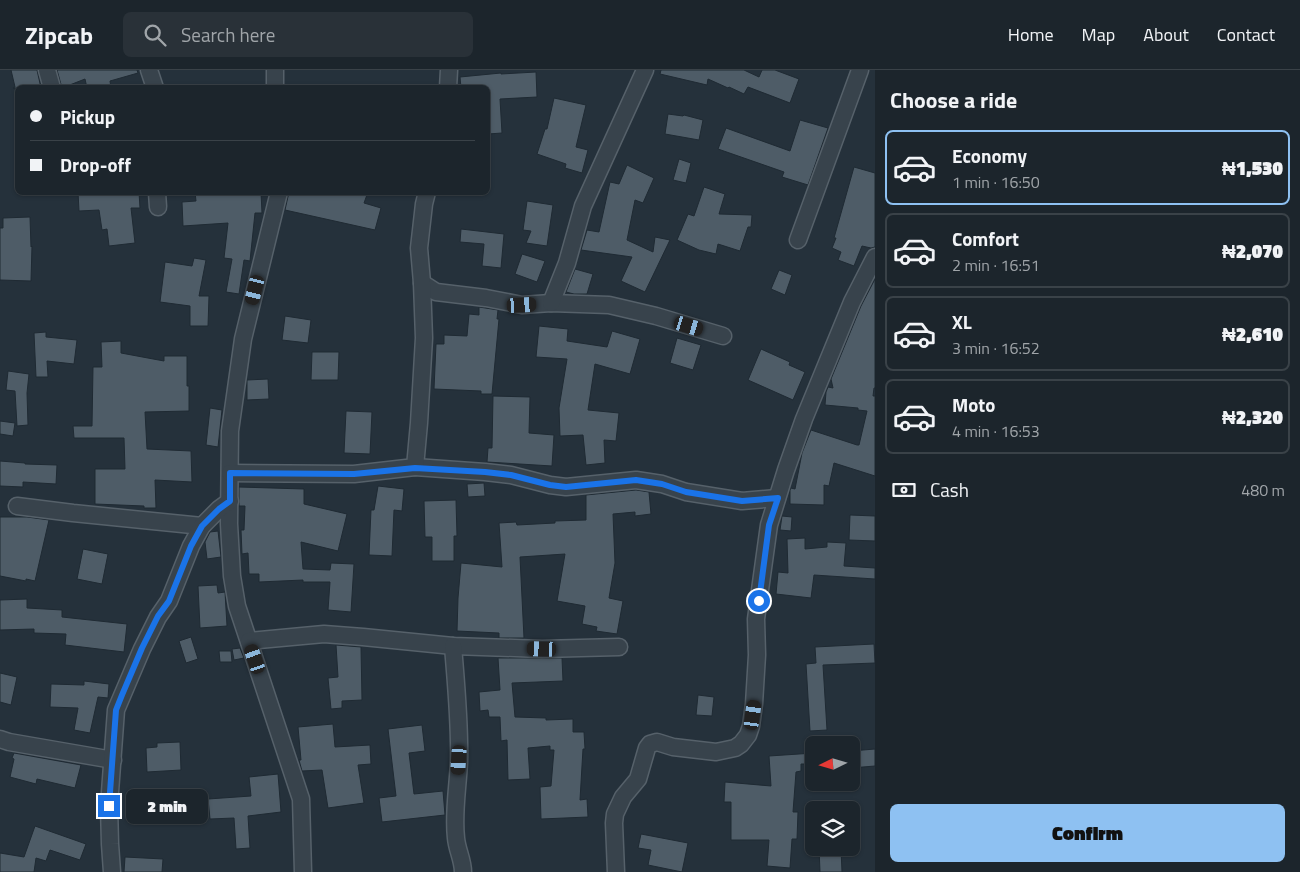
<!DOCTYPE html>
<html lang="en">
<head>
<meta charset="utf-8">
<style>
  :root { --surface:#1c252c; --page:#293138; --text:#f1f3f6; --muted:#a0a5a9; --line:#3a4248; --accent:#8ec1f2 }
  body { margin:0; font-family:"Titillium Web",sans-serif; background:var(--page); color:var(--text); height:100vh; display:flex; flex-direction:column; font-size:19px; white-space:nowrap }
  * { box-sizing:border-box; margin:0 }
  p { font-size:16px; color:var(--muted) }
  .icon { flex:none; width:28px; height:28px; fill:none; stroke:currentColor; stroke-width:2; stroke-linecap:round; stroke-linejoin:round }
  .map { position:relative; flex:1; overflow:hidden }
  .details { display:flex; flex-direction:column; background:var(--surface); width:425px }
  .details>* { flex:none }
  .banner { position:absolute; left:15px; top:15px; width:475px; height:110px; border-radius:8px; box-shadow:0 1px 4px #0004,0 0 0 1px var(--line); display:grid; align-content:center; height:110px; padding:0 15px; background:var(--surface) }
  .needle { width:32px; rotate:265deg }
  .tools { position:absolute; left:805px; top:666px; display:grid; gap:10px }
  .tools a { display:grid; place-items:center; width:55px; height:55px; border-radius:8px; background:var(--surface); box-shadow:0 1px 4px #0004,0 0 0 1px var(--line); font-size:25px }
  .end { position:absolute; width:22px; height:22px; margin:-11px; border:6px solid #1a73e8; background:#fff; box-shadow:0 0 0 2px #fff }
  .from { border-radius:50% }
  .bubble { position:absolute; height:35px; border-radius:8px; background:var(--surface); box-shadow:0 1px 4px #0004,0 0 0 1px var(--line); font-size:16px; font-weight:800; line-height:35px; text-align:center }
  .car { position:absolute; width:15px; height:30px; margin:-15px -8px; border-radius:6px; box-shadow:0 0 4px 1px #0007; background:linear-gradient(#222 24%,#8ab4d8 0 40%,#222 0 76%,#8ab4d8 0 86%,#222 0) }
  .banner b { display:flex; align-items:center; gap:18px; height:48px; font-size:19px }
  .banner b+b { border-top:1px solid var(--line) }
  .banner i { width:12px; height:12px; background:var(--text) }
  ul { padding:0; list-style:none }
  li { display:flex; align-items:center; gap:15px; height:75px; margin:0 10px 8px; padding:0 5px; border:2px solid var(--line); border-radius:8px }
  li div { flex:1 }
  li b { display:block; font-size:19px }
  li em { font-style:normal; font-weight:800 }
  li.on { border-color:var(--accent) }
  li>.icon { width:45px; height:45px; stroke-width:1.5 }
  h2 { padding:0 15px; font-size:22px; line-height:60px }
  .pay { display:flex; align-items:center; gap:12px; height:55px; padding:0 15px; font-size:19px }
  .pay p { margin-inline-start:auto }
  .primary-button { display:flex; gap:10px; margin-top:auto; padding:10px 15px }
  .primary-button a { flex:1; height:58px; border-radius:8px; background:var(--accent); color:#111; font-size:20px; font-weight:800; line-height:58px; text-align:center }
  header { display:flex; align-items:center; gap:30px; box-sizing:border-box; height:70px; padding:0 25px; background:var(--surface); border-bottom:1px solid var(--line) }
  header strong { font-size:24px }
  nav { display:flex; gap:28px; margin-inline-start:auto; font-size:18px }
  .search { width:350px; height:45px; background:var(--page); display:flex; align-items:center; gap:12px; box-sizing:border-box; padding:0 18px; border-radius:8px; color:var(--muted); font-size:19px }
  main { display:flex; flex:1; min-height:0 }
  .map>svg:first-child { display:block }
  .building { fill:#4e5c67; stroke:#1f2a33 }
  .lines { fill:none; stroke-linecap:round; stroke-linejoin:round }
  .minor-casing { stroke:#56616a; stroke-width:19 }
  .minor { stroke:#38434c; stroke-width:16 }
  .route { stroke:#1a73e8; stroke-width:6 }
</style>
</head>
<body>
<header>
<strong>Zipcab</strong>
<div class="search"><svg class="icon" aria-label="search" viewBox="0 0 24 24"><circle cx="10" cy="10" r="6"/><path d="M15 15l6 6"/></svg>Search here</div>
<nav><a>Home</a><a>Map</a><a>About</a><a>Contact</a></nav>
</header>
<main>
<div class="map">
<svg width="875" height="802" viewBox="0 0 875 802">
  <rect width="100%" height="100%" fill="#25313b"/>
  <g class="building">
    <path d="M11,0H37L41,18H13L15,17Z"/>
    <path d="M57,0H137L138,3L110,11L111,18H87L85,9L62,18Z"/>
    <path d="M661,0H744L759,7L762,0H775L799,9L790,33L748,17L744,24L729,17L728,18L708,9L707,15L660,4Z"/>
    <path d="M536,2L537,27L500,29L502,63L488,64V18H461L460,7L501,3V4Z"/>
    <path d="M554,28L586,35L576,77L588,80L582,103L565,98L566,94L537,84L545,59H547Z"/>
    <path d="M668,44L683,46L684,45L703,50L699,70L665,64Z"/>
    <path d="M800,50L828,58L808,115L782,107L784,102L718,79L726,58L790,81Z"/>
    <path d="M679,89L691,93L686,113L673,110Z"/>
    <path d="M627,95L654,108L643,133L635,130L627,170L653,182L655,167L670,170L645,222L621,211L632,187L581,180L587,160L599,162L610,112L619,114Z"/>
    <path d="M854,97L875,103V177L871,178L862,176L854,196L838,190L841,182L832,178L836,168H834Z"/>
    <path d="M704,117L725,124L719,144L752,145L751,157H748L740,181L718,174L716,184L699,180L677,170L688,144L694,146Z"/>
    <path d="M78,122H139L140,138H131L135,173L109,176L107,159L102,160L99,140L79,141Z"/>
    <path d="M195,122H220V125L261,122L262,143H255L250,191L244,190L239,224L226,222L232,189L224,188L228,153L183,156L182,132L196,131Z"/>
    <path d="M289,122H368L364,133L381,138L375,160L285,140Z"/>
    <path d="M527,131L553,135L547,176L526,173L531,161L523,160Z"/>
    <path d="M30,147L31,177L32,176L31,211L0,210V158H3V148Z"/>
    <path d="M461,159L504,164L501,198L482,196L484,174L460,172Z"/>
    <path d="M522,184L545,191L537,212L515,204Z"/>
    <path d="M194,188L206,190L199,226H209L208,256H190V236L160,232L165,192L192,196Z"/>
    <path d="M575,199L593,204L587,224H574L566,222Z"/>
    <path d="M779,200L792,205L785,225L771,219Z"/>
    <path d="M875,209V318H874L873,326H875V406L834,393L829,416L824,415V435L790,434V420L791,418L795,419L802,383L811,360L857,375H859L867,341L858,340V338L825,335L826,322L828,317L833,318L831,309L861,236Z"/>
    <path d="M479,237L498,240L497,249H499L492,324H481V321L434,319L436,274H444V265L467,266L469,244L479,245Z"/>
    <path d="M285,246L311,250L308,273L282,270Z"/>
    <path d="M539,256L568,259L567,271L607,277L612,261L640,269L630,304L595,294L588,340L619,343L616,371L604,370L605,393L586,395L583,365L560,366L559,338L567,289L536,287Z"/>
    <path d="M46,262V267L77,270L74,294L47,291L48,307H36L34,263Z"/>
    <path d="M677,268L701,275L693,300L670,293Z"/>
    <path d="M121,271V283L164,291V286H187V316H189V341L145,342L147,379L191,381L192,412L155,410L156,438H144V436L95,434V399H125L124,368H74L73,356H92L93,297H102L101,272Z"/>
    <path d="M761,279L790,292L789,295L805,302L793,330L748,310Z"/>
    <path d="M312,282H339L338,310H311Z"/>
    <path d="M8,301L29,304L27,323L28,355L17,356L15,321L6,320Z"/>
    <path d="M268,309L269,329L247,330V310Z"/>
    <path d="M493,326L530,327L529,363L554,365L552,396L487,392L488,378H492Z"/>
    <path d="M210,338L222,340L218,377L206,375Z"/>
    <path d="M346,341L372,342L370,384L344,383Z"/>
    <path d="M0,351L15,353L13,366L0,364Z"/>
    <path d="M0,391L25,393V394L57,395L56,414L23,412V417L0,416Z"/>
    <path d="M484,413L485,426L468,427L467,414Z"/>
    <path d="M378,416L404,419L402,441L394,440L392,486L369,485L371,440H374Z"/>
    <path d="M239,417L304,419V434L347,444L338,481L301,472L303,499L330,500L331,493L354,494L351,542L328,540L330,512H303V510L259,512V504H249L248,483L242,484L241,460H244L245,436H239Z"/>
    <path d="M636,420L649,422L651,444L635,446V442L613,444L615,493L609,528L623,531L617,564L596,561L597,557L582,554L585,536L557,531L565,484L520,487L524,568H499V563L457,561L458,528L461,493L502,497L499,453L516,452L517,455L555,453V451L586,450V425Z"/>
    <path d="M456,430L457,466H454V491H432V467H425L424,431Z"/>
    <path d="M850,445L875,446V471L849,470Z"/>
    <path d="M782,446L792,447L791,461L780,460Z"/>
    <path d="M0,447H27L49,450L35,511L26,509V511L0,506Z"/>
    <path d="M218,461L221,487L207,489L205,472L210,462Z"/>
    <path d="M805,468V479L827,477V472L846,473L844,496L875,498V509L814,505L811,528L776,524L778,502L788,503L787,469Z"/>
    <path d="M83,479L108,484L102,514L77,509Z"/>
    <path d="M217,515L218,523L225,522L227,556L200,558L198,516Z"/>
    <path d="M27,529V538L62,540V547L127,554L124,582L65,575L66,564L34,563V559L0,560V530Z"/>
    <path d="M191,567L198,589L186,593L179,571Z"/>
    <path d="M874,574L875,593L823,595L827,660L810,661L806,594L816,593L815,577Z"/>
    <path d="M336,575L361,577L362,630L342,631V638L331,639L328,608L338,607Z"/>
    <path d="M240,578L244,588L234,590L232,579Z"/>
    <path d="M219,581H231L232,592H220Z"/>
    <path d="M498,588H562L563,611L512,613L515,647L546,648V650L573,649V662H584L585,679H583L580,730L587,729L588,747L541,749L540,717L551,716L554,680H550V676L528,678L530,709L508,710L507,670L501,671L500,647H489L488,640L480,641L479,622L500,620Z"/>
    <path d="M0,603L17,607L11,635L0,632Z"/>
    <path d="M84,611L109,614L108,628L98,627L90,663L74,660L78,638L50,637L51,614L84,615Z"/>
    <path d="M698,625L714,627L712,646L696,645Z"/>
    <path d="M333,654L335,677L370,675L371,694L358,695L364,733L328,738L322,700L302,701L299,690H301L298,657Z"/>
    <path d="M422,655L425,681L409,683L414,724L443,721L445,745L382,752L379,728L396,726L388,659Z"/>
    <path d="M180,672L181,700L147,702L146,678L157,677V673Z"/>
    <path d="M875,679V696L851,698V681Z"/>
    <path d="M14,683L81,695L75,718L37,709L36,714L10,707L14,689L12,688Z"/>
    <path d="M814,683V694H801V701L796,702L793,742H798L797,769H792L790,798L767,796L769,770H731V732H724L725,712L771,716L769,686Z"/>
    <path d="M278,704L281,742L248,746L250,778L236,779L234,748L210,749L208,729L251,726L249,707Z"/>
    <path d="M165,724V749L144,750L143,725Z"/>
    <path d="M35,756L86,774L80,790L50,780L46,791L36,788L34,802H0V783L24,787Z"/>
    <path d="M641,764L688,773L682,802L648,795L651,780L638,778Z"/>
    <path d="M819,778H841L842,802H820Z"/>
    <path d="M125,787L163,789L162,802H124Z"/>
  </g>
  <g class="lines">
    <g class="minor-casing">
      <g id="minor">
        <path d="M47,0L52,18"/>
        <path d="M149,0L155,18"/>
        <path d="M275,0V18"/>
        <path d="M448,18L449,0"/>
        <path d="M157,122L158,137"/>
        <path d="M279,122L243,269L230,361L229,454L232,506L237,536L301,729L303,802"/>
        <path d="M798,170L860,0"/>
        <path d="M422,213L436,222L486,228L522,235L551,233L609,235L656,246L723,266"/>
        <path d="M551,233L567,193L583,136L645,0"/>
        <path d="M415,397L485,402L511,405L550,415L566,417L636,410L662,414L686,422L742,431L777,428"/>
        <path d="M230,403L354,404L415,397L419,353L424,268L422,213L419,178L424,134L427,122"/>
        <path d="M17,436L73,443L202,456"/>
        <path d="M249,571L324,564L363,567L453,576L542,579L619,577"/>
        <path d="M453,576C456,614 460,653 459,691C458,717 453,743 456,768C457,780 463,790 463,802"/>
        <path d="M0,669L9,672L113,690"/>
        <path d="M112,802L110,774L109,736L116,640L142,579L158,547L169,531L191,476L202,456L219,439L230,431"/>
        <path d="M616,802L614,753L615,744L623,727L638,709L647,678L650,674L657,672L673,677L716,682L735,678L741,674L748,665L751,656L754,634L757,585L756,549L769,455L786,400L804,349L852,232L875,187"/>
      </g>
    </g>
    <use href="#minor" class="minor"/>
  </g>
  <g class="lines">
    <path class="route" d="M109,736L116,640L122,625L142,578L158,546L169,531L191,476L202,456L219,439L230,431V403L354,404L415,398L485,402L511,405L550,415L566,417L636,410L662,414L686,422L742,431L778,428L769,455L759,531"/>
  </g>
</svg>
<div class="tools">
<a><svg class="needle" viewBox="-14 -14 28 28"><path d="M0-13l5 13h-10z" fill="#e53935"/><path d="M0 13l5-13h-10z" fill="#a0a5a9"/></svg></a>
<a><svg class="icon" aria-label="layers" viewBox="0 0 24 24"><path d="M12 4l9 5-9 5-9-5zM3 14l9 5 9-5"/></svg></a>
</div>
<i class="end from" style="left:759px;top:531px"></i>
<i class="end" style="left:109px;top:736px"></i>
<div class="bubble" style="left:126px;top:719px;width:82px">2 min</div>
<i class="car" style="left:255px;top:220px;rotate:194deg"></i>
<i class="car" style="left:522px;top:235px;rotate:87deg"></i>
<i class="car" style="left:689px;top:256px;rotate:107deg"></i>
<i class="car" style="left:542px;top:579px;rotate:272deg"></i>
<i class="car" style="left:255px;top:589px;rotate:341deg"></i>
<i class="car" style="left:753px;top:645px;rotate:8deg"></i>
<i class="car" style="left:459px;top:690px;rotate:184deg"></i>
<div class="banner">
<b><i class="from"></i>Pickup</b>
<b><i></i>Drop-off</b>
</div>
</div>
<section class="details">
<h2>Choose a ride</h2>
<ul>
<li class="on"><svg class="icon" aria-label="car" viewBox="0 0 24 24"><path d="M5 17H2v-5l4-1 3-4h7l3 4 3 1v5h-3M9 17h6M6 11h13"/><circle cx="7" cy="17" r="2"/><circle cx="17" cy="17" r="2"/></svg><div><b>Economy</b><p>1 min · 16:50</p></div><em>₦1,530</em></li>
<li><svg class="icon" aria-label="car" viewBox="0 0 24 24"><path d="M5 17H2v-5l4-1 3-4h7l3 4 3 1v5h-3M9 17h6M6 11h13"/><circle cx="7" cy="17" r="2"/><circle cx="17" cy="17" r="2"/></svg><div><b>Comfort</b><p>2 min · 16:51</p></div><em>₦2,070</em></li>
<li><svg class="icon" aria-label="car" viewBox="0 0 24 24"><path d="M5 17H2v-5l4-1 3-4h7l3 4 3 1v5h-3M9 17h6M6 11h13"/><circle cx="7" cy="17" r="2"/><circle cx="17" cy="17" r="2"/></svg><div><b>XL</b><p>3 min · 16:52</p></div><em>₦2,610</em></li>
<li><svg class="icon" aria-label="car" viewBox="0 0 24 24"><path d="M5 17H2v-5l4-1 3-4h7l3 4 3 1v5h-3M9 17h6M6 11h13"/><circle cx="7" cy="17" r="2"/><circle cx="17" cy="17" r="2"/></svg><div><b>Moto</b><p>4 min · 16:53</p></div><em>₦2,320</em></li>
</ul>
<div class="pay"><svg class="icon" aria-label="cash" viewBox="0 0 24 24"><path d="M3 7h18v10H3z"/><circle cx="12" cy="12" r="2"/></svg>Cash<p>480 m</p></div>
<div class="primary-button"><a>Confirm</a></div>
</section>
</main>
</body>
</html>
